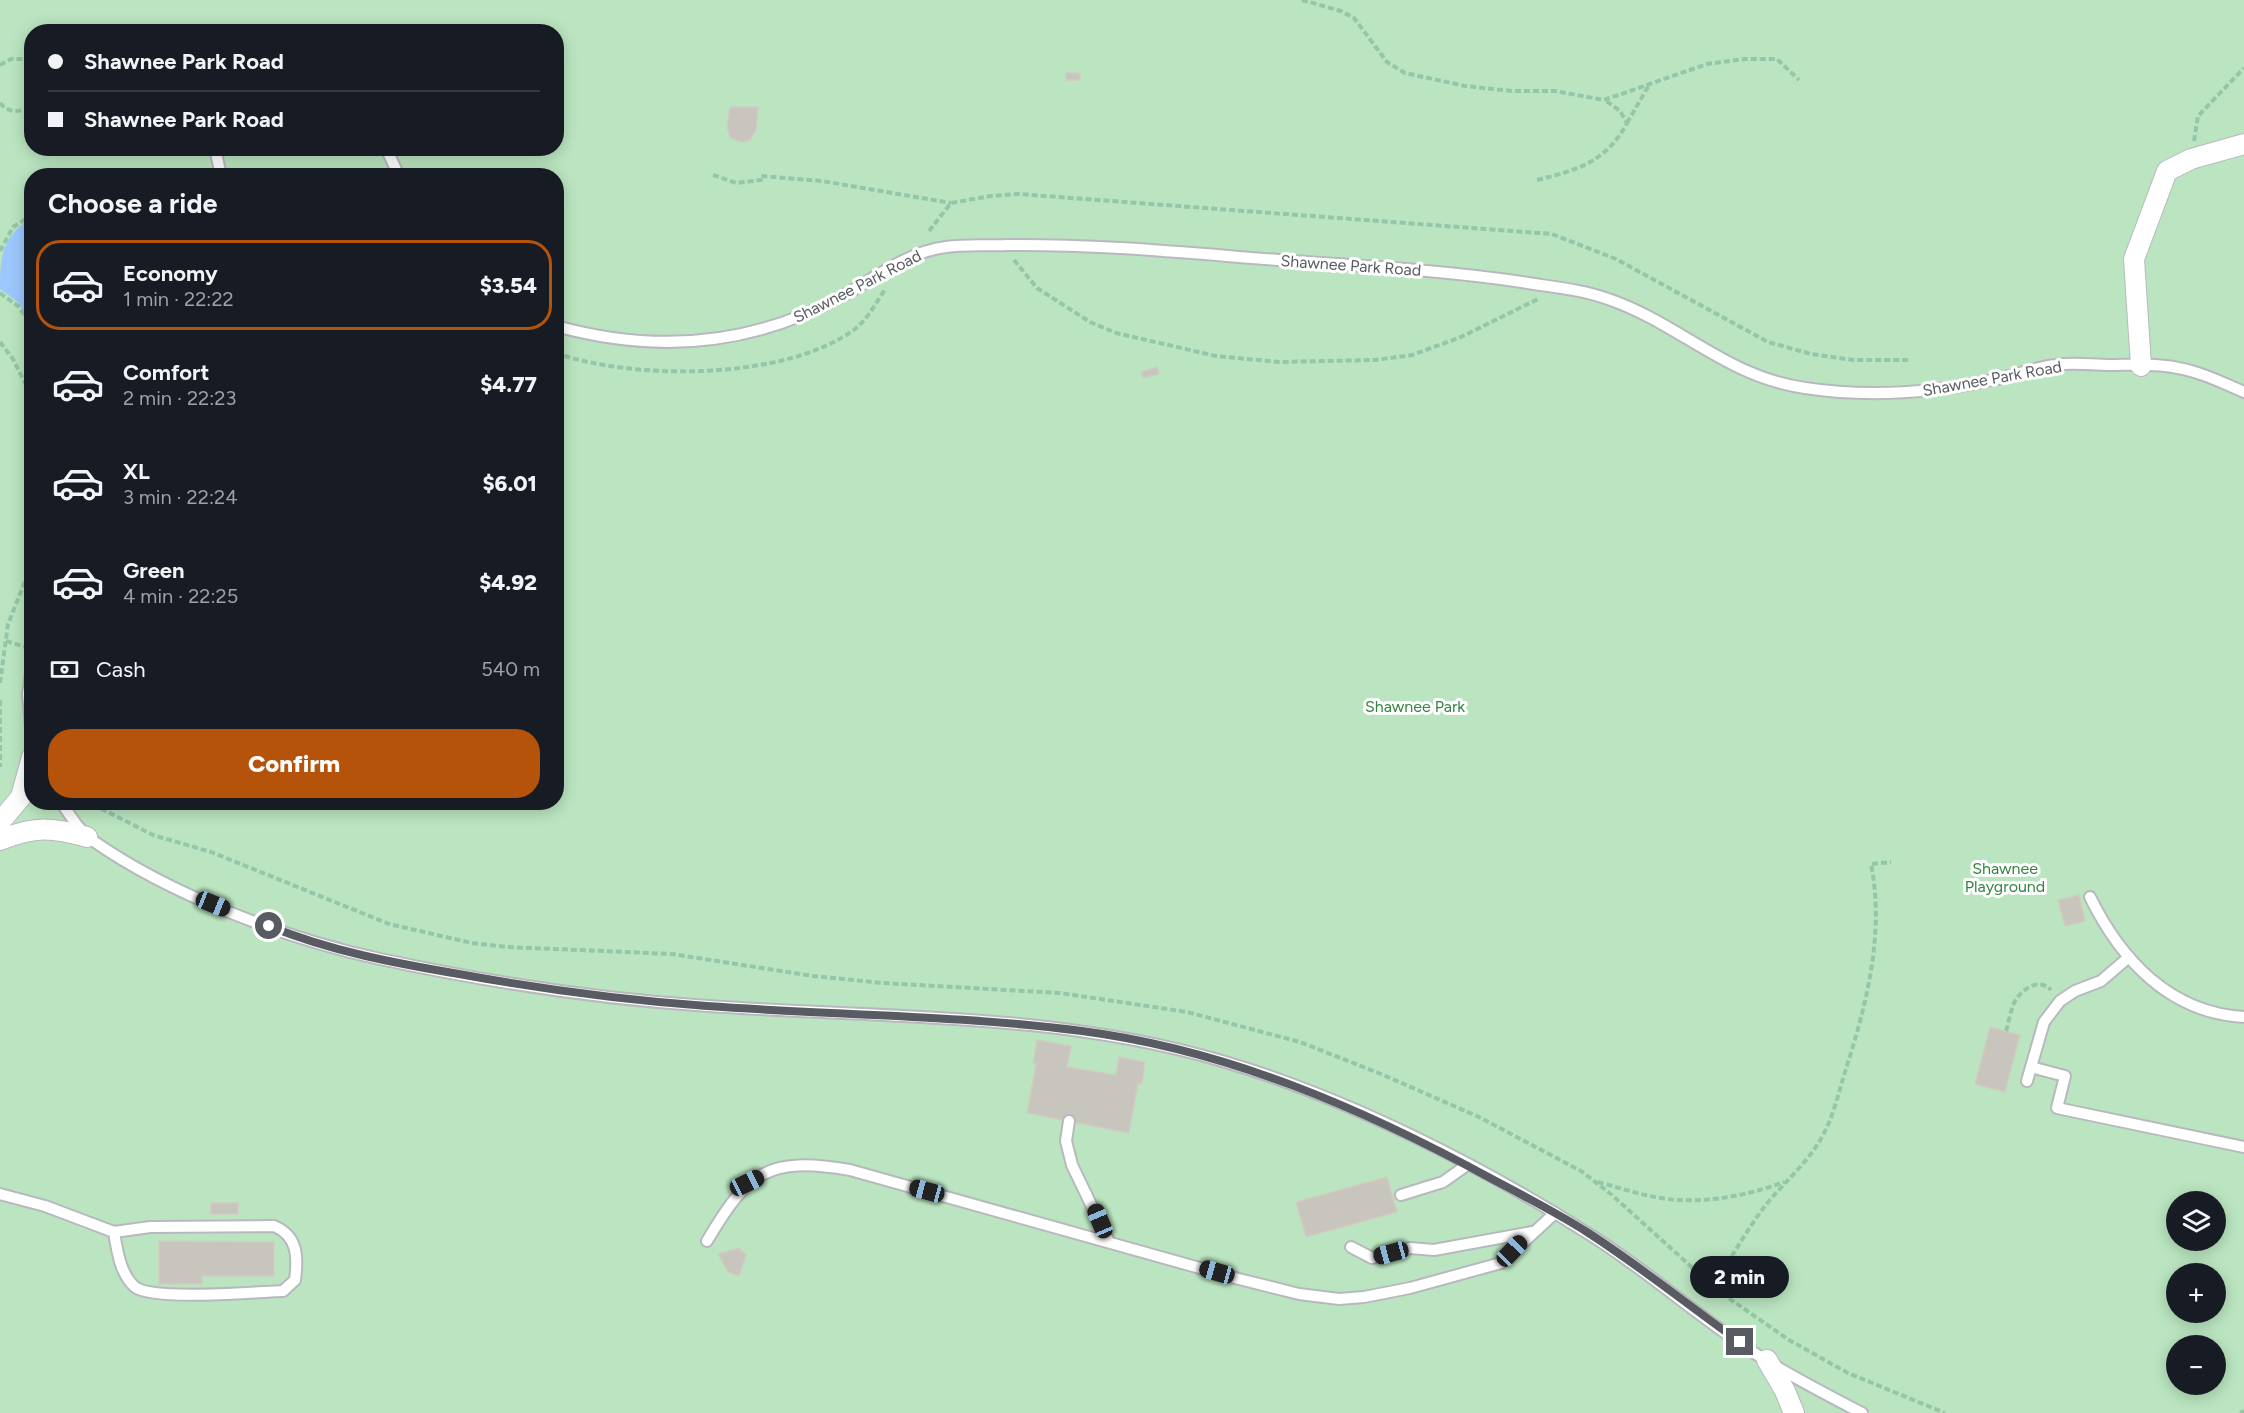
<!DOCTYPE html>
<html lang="en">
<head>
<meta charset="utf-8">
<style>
  :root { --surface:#171b24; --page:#242831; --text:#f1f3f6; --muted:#9ea1a6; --line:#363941; --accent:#b45309 }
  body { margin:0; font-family:Figtree,sans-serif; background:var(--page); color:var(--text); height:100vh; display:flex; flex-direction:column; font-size:22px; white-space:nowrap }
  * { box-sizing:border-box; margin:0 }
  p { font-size:20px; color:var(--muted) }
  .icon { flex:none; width:33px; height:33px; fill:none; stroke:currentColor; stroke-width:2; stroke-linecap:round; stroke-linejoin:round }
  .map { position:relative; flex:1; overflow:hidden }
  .details { position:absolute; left:24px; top:168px; width:540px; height:642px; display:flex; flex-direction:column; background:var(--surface); border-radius:24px; box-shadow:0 3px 15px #0003 }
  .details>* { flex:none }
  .hud { position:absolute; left:24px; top:24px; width:540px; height:132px; border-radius:24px; box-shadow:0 3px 15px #0003; display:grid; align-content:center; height:132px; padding:0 24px; background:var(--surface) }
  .buttons { position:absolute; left:2166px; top:1191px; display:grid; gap:12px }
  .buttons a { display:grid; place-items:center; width:60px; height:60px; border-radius:50%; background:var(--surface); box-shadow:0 3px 15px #0003; font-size:30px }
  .end { position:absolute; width:27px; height:27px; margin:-14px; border:8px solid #585b61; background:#fff; box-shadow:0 0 0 3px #fff }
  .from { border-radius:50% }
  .bubble { position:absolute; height:42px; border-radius:21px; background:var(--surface); box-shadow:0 3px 15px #0003; font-size:20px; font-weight:800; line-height:42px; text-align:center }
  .car { position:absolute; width:18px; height:36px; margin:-18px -9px; border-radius:8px; box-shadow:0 0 4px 2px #0007; background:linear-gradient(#222 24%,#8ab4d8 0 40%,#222 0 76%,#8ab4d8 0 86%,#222 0) }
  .hud b { display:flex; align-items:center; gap:21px; height:57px; font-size:22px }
  .hud b+b { border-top:2px solid var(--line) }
  .hud i { width:15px; height:15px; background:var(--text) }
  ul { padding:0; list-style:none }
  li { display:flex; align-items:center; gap:18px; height:90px; margin:0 12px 9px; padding:0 12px; border:3px solid transparent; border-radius:24px }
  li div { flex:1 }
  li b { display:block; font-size:22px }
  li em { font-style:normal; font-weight:800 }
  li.selected { border-color:var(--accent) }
  li>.icon { width:54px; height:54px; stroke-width:1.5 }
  h2 { padding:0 24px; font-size:27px; line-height:72px }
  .pay { display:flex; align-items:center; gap:15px; height:66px; padding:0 24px; font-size:22px }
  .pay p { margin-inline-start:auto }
  .action { display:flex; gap:12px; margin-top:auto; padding:12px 24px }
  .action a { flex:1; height:69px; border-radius:24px; background:var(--accent); color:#fff; font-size:24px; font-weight:800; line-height:69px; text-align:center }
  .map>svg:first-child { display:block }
  .green { fill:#bbe5c0; fill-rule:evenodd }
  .water { fill:#9cc8ff }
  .building { fill:#c7c5bd; stroke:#d1cdbe; stroke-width:1.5 }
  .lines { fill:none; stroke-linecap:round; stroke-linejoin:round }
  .lane-casing { stroke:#b7b9bf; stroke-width:14 }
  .street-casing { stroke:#b7b9bf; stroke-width:22 }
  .path { stroke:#94c6a8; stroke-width:4; stroke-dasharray:6 3; stroke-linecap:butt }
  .lane { stroke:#fff; stroke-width:10 }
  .street { stroke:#fff; stroke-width:20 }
  .route { stroke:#585b61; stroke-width:8 }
  .labels { text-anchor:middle; stroke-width:6; stroke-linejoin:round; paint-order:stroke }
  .street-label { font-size:16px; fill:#585b61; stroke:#fff }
  .park-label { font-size:16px; fill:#338541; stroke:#fff }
</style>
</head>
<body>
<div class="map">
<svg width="2244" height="1413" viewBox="0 0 2244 1413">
  <rect width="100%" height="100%" fill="#ecebdf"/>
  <path class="green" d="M0,0H2244V1413H0ZM32,32H556V148H32ZM32,176H556V802H32ZM2176,1202H2216V1240H2176ZM2176,1274H2216V1312H2176ZM2176,1346H2216V1384H2176Z"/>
  <path class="water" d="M31,218V323L18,302L0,289C0,255 2,238 31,218Z"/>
  <g class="building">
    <rect x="1066" y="73" width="14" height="7"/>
    <path d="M730,107H758L756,130L750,140L742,142L730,138L727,126Z"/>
    <path d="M1157,367L1159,374L1143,378L1141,372Z"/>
    <path d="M2079,895L2085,921L2065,926L2058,900Z"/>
    <path d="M1990,1027L2020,1035L2005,1092L1975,1084Z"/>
    <path d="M1037,1040L1071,1046L1067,1067L1116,1075L1119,1057L1145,1062L1142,1084L1138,1083L1129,1133L1027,1113L1036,1064L1033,1063Z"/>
    <path d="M1387,1177L1397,1212L1306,1237L1296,1202Z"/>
    <rect x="211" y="1203" width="27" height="11"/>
    <path d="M159,1241L274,1242V1276H202V1284H159Z"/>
    <path d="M739,1248L746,1255L739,1276L728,1272L718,1254Z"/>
  </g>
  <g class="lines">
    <g class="lane-casing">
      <g id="lane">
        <path d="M215,148L221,176"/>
        <path d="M386,148L399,176"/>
        <path d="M556,326C657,354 753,346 844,295C877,277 907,252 946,247C966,244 987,246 1007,245C1098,244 1188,253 1278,260C1360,266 1441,270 1522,282C1550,287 1581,289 1608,299C1679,323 1726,377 1805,388C1870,398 1933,393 1997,379C2016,375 2036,367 2056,365C2073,362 2092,365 2109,365C2131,365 2156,363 2178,368C2201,372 2223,383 2244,392"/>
        <path d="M32,666L28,694L32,738"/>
        <path d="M61,802C70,815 79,831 92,840C170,895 287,939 380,959C488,982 598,999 708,1006C880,1018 1056,1012 1222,1061C1343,1096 1478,1164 1584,1231C1645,1268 1699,1318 1759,1356C1792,1377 1827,1395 1862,1413"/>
        <path d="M2090,897C2121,960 2170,1013 2244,1017"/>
        <path d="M2031,1067L2065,1076L2057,1108L2244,1147"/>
        <path d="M2027,1081L2044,1022L2060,1001L2075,991L2101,981L2129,957"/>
        <path d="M1069,1121L1066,1141L1072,1165L1109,1242"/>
        <path d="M0,1194L45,1206L114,1232L150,1227L274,1226C298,1236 298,1257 295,1280L283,1291C256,1292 153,1301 135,1287C120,1274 117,1250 114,1232"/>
        <path d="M1401,1195L1443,1182L1467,1165"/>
        <path d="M707,1241C748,1172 767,1156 850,1170L1239,1279L1299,1294L1339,1299L1364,1297L1410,1288L1501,1263L1555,1213"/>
        <path d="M1351,1247L1372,1258L1410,1248L1434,1250L1532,1232"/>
      </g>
    </g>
    <g class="street-casing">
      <g id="street">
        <path d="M2141,366L2134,259L2167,171L2191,159L2244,144"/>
        <path d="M0,822L21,797L32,757"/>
        <path d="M0,840C35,826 52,827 87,837"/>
        <path d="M1767,1360L1785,1391L1794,1413"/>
      </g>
    </g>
    <g class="path">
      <path d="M1302,0L1341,11L1354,18L1387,62L1405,73L1465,86L1512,91H1555L1604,100L1707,64L1745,59H1777L1799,80"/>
      <path d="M0,65L11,59H32"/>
      <path d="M0,103C9,114 19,112 32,107"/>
      <path d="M1627,123L1649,85"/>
      <path d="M2194,141L2198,116L2244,68"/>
      <path d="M713,175L736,183L761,180V176L822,181L951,203"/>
      <path d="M1537,180C1578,170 1606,162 1627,123L1620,111L1605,100"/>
      <path d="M929,231L951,203L991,196L1018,194L1552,234L1616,259L1768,342L1811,354L1853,360H1909"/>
      <path d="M0,251L13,227L32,215"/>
      <path d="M1014,260L1037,288L1090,322L1116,333L1216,356L1279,362L1375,360L1412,355L1461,337L1538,299"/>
      <path d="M0,293L18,306L32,326"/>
      <path d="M0,342L13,359L32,397"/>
      <path d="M556,353C635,381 787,380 855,329C868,319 877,301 886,288"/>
      <path d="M6,641L32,649"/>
      <path d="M0,683L8,624L32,564"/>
      <path d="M0,700V767"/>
      <path d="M95,802L100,808L153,835L211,852L389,924L472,943L508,947L672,954L813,976L883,983L1060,993L1187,1012L1300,1042L1381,1074L1479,1117L1581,1171L1612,1195L1717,1290L1789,1340L1848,1373L1945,1413"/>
      <path d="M2006,1031C2009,1022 2010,1012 2014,1003C2021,989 2039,977 2051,990"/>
      <path d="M1598,1182C1624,1189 1652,1199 1679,1200C1714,1202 1752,1194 1784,1182"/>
      <path d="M1713,1287C1730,1260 1746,1231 1765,1206C1784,1182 1809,1162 1823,1135C1833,1117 1838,1095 1844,1075C1866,1007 1885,935 1871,864L1891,862"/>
      <path d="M2240,1413L2244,1411"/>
    </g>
    <use href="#lane" class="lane"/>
    <use href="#street" class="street"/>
  </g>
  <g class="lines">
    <path class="route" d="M269,926C330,951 394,963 459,974C541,989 624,1000 707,1006C832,1015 958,1015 1082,1031C1228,1050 1364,1109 1492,1179C1524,1196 1557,1213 1587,1232C1640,1266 1689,1306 1740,1342"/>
  </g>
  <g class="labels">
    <g class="street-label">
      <text transform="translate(1351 265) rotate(4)" y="6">Shawnee Park Road</text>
      <text transform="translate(857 286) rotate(-27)" y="6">Shawnee Park Road</text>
      <text transform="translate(1992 378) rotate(-10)" y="6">Shawnee Park Road</text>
    </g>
    <g class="park-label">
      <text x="1415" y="712">Shawnee Park</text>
      <text x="2005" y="874">Shawnee<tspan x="2005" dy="18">Playground</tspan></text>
    </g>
  </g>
</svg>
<div class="buttons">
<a><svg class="icon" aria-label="layers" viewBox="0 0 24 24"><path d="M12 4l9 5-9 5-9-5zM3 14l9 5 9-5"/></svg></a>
<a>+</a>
<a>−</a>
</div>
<i class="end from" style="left:269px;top:926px"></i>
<i class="end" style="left:1740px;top:1342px"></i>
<div class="bubble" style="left:1690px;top:1256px;width:99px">2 min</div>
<i class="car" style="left:213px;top:904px;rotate:112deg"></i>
<i class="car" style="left:747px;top:1183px;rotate:64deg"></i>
<i class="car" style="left:927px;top:1191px;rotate:285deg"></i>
<i class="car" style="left:1100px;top:1221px;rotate:337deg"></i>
<i class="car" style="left:1512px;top:1251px;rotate:44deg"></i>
<i class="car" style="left:1391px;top:1253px;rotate:255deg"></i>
<i class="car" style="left:1217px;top:1272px;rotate:286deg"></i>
<div class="hud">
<b><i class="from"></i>Shawnee Park Road</b>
<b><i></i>Shawnee Park Road</b>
</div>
<section class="details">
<h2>Choose a ride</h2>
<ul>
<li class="selected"><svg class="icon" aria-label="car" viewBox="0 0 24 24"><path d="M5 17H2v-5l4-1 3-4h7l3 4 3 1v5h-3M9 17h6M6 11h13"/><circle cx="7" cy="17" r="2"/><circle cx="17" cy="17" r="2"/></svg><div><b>Economy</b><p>1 min · 22:22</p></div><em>$3.54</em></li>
<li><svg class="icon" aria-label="car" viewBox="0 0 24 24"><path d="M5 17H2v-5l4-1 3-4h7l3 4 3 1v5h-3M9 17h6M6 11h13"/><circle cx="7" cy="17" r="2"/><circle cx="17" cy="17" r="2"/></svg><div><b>Comfort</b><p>2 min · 22:23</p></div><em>$4.77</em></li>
<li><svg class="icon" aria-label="car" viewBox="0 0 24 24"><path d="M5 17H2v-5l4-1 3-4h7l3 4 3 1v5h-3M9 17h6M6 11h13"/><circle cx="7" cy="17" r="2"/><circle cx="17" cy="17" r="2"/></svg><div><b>XL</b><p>3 min · 22:24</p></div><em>$6.01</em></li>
<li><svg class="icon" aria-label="car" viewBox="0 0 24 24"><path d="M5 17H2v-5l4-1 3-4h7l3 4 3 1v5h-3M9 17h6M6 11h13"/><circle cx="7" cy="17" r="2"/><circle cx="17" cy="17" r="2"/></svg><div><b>Green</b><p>4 min · 22:25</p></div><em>$4.92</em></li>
</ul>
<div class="pay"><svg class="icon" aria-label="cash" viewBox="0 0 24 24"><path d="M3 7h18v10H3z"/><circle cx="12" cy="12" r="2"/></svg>Cash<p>540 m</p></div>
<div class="action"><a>Confirm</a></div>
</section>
</div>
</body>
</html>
